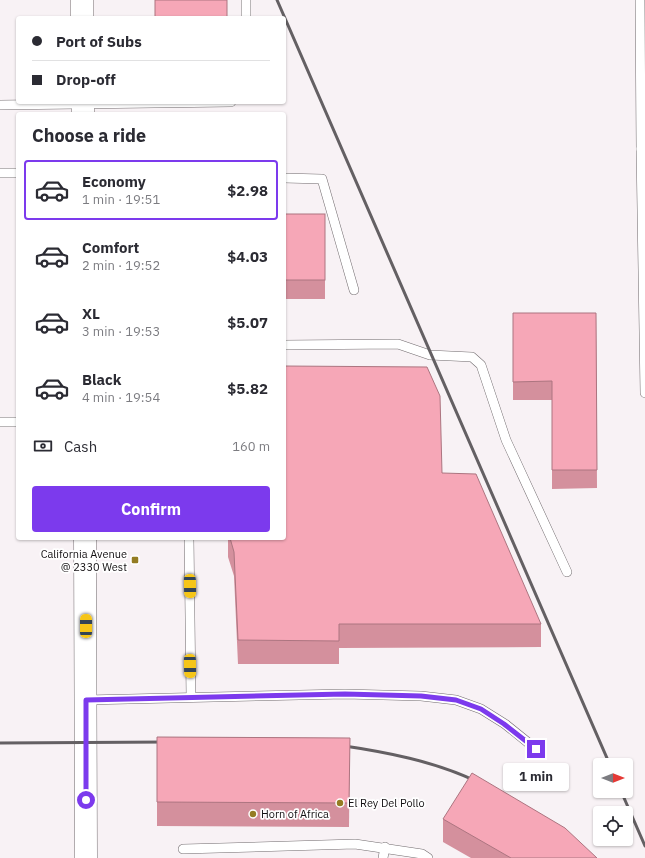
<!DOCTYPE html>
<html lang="en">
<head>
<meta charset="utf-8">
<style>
  :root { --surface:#fff; --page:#f2f2f3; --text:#2b2b33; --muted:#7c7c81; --line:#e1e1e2; --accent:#7c3aed }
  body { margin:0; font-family:"IBM Plex Sans",sans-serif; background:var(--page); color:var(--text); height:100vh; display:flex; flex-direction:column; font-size:15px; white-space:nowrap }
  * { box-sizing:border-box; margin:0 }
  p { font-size:13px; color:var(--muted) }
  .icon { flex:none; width:22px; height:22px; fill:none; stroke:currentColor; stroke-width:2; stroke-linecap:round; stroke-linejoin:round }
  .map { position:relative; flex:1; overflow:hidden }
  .details { position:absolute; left:16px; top:112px; width:270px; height:428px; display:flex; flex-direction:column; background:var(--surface); border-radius:4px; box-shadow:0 1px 3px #0004 }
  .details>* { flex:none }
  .guide { position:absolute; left:16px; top:16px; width:270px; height:88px; border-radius:4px; box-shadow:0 1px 3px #0004; display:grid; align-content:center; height:88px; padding:0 16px; background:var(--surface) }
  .needle { width:26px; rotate:90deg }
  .controls { position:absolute; left:593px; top:758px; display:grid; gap:8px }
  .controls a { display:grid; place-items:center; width:40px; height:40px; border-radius:4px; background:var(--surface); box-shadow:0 1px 3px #0004; font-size:20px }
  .end { position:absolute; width:18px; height:18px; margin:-9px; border:5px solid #7c3aed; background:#fff; box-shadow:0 0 0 2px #fff }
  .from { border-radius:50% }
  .bubble { position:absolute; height:28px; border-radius:4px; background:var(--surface); box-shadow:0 1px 3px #0004; font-size:13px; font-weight:700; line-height:28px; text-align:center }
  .car { position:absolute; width:12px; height:24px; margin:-12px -6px; border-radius:5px; box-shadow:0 0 3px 1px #0007; background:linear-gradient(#f5c518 24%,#345 0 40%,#f5c518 0 76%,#345 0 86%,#f5c518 0) }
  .guide b { display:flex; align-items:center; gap:14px; height:38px; font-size:15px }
  .guide b+b { border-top:1px solid var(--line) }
  .guide i { width:10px; height:10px; background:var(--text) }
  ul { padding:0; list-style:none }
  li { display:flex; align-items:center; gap:12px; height:60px; margin:0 8px 6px; padding:0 8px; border:2px solid transparent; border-radius:4px }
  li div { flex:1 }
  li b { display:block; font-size:15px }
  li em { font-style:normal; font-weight:700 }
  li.current { border-color:var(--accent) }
  li>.icon { width:36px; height:36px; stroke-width:1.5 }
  h2 { padding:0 16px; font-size:18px; line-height:48px }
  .pay { display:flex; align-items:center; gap:10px; height:44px; padding:0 16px; font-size:15px }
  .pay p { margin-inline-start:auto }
  .primary-button { display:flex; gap:8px; margin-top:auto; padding:8px 16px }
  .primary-button a { flex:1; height:46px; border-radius:4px; background:var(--accent); color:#fff; font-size:16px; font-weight:700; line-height:46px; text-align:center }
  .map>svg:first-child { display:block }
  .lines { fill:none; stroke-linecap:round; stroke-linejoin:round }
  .service-casing { stroke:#726c6f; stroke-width:10 }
  .secondary-casing { stroke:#726c6f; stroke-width:23 }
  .service { stroke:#fff; stroke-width:9 }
  .secondary { stroke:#fff; stroke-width:22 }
  .rail { stroke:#646063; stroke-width:3 }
  .wall { fill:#d4909d }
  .building { fill:#f6a7b7; stroke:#ac7580 }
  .route { stroke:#7c3aed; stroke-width:5 }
  .poi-dot { fill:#947c23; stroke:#fff; stroke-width:1.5 }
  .labels { text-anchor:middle; stroke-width:3.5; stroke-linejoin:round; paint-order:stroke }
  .poi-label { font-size:11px; fill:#131012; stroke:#fff; text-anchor:start }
</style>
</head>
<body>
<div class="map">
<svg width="645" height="858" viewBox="0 0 645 858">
  <rect width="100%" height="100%" fill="#f8f2f5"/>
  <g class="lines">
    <g class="service-casing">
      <g id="service">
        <path d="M640,0L641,149H645"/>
        <path d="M246,18V0"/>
        <path d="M0,105L231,102"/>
        <path d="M641,149L645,393"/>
        <path d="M0,173H18"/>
        <path d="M284,178L322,179L354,290"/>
        <path d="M284,345L398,344L430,355L472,357L481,365L506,440L567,572"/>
        <path d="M0,422H18"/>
        <path d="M189,538L191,697"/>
        <path d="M86,700L345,694L421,696L456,700L481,709L505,724L536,749"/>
        <path d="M183,849L355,844L422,854L428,858"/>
        <path d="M383,858L385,847"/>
      </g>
    </g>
    <g class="secondary-casing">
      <g id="secondary">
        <path d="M82,0V18"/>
        <path d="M83,102V114"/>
        <path d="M85,538L86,858"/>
      </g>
    </g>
    <use href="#service" class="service"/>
    <use href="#secondary" class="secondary"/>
    <g class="rail">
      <path d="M277,0L610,765"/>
      <path d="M0,743L168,742"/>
      <path d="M338,745C386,752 434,761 478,782"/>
      <path d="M621,791L645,846"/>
    </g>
  </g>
  <g class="wall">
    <rect x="284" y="214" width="41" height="85"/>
    <path d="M513,313H596L597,488L552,489V400H513Z"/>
    <path d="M442,473L541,624V647L339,648V664H238L234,576L228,557V538H284Z"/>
    <path d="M157,737L350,738L349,827L157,826Z"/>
    <path d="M443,819L597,858H471L443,842Z"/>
  </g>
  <g class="building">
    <rect x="155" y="0" width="72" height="18"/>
    <rect x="284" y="214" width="41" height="66"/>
    <path d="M513,313H596L597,470H552V381L513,382Z"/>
    <path d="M284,366L427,367L440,396L442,473L476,474L541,624H339V641L238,640L234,552L230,538H284Z"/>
    <path d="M157,737L350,738L349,803L157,802Z"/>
    <path d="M472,773L565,828L597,858H511L443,819Z"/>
  </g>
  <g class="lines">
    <path class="route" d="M86,800V700L345,694L421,696L456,700L481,709L504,724L536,749"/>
  </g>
  <g class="poi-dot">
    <rect x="131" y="556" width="8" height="8" rx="2"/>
    <circle cx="340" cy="803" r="4"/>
    <circle cx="253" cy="814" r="4"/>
  </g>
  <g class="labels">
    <g class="poi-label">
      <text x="127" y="558" text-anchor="end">California Avenue<tspan x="127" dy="13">@ 2330 West</tspan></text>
      <text x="348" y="807">El Rey Del Pollo</text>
      <text x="261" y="818">Horn of Africa</text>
    </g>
  </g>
</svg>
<div class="controls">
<a><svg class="needle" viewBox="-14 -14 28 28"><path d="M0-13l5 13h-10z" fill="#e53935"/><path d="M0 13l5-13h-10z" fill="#7c7c81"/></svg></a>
<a><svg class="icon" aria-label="locate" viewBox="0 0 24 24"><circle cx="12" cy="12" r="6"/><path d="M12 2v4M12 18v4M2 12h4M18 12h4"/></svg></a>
</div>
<i class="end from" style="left:86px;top:800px"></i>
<i class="end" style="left:536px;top:749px"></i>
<div class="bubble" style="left:503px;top:763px;width:66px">1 min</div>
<i class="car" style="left:190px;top:586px;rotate:179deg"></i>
<i class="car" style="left:86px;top:626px;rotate:0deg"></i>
<i class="car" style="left:190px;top:666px;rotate:179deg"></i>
<div class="guide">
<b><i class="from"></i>Port of Subs</b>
<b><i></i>Drop-off</b>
</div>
<section class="details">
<h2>Choose a ride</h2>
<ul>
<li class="current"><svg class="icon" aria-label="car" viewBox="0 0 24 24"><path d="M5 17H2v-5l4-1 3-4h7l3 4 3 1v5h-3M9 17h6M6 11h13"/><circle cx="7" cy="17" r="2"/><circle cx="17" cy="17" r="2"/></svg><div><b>Economy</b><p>1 min · 19:51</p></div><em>$2.98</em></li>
<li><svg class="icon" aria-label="car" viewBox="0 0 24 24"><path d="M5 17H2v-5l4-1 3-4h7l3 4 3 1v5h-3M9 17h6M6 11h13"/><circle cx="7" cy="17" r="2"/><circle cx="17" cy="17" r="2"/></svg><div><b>Comfort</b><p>2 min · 19:52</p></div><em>$4.03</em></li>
<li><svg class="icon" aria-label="car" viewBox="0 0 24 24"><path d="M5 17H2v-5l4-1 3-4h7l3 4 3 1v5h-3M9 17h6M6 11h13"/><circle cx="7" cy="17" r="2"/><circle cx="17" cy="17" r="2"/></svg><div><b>XL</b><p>3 min · 19:53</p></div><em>$5.07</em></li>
<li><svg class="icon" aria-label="car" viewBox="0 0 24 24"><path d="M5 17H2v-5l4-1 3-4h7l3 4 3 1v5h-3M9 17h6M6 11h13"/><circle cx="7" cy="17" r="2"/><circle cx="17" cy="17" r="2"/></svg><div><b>Black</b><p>4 min · 19:54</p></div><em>$5.82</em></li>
</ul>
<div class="pay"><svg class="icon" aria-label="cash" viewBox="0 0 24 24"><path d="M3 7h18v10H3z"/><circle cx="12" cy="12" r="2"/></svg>Cash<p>160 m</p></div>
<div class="primary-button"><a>Confirm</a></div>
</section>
</div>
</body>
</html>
